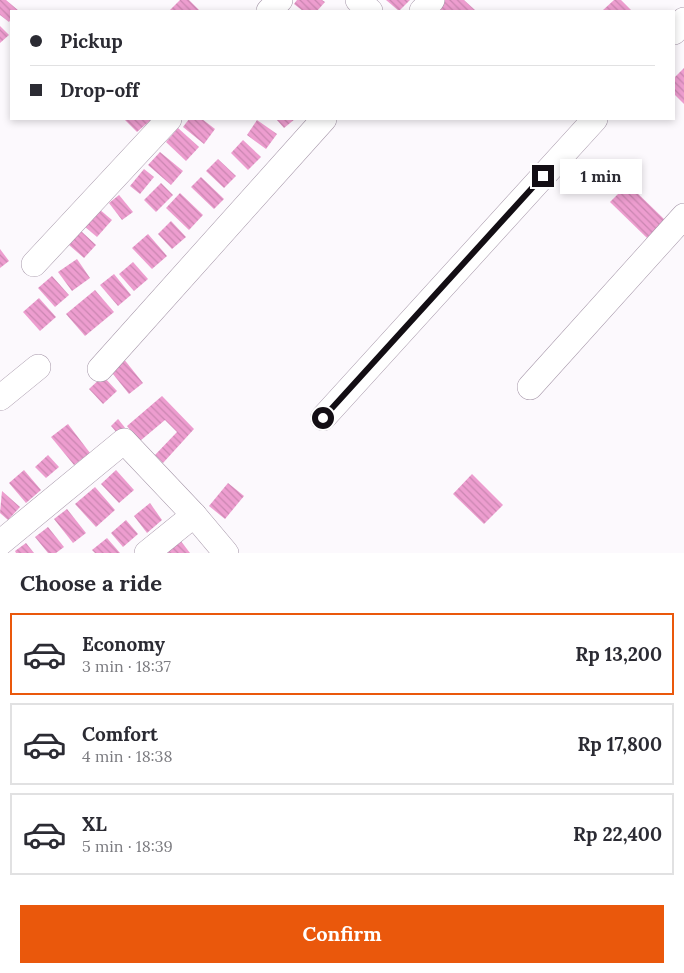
<!DOCTYPE html>
<html lang="en">
<head>
<meta charset="utf-8">
<style>
  :root { --surface:#fff; --page:#f7f7f7; --text:#2b2b33; --muted:#7c7c81; --line:#e1e1e2; --accent:#ea580c }
  body { margin:0; font-family:Lora,serif; background:var(--page); color:var(--text); height:100vh; display:flex; flex-direction:column; font-size:19px; white-space:nowrap }
  * { box-sizing:border-box; margin:0 }
  p { font-size:16px; color:var(--muted) }
  .icon { flex:none; width:28px; height:28px; fill:none; stroke:currentColor; stroke-width:2; stroke-linecap:round; stroke-linejoin:round }
  .map { position:relative; height:553px; overflow:hidden }
  .side { display:flex; flex-direction:column; background:var(--surface); flex:1 }
  .side>* { flex:none }
  .hud { position:absolute; left:10px; top:10px; width:665px; height:110px; border-radius:0px; box-shadow:0 2px 8px #0003; display:grid; align-content:center; height:110px; padding:0 20px; background:var(--surface) }
  .end { position:absolute; width:22px; height:22px; margin:-11px; border:6px solid #130e14; background:#fff; box-shadow:0 0 0 2px #fff }
  .from { border-radius:50% }
  .bubble { position:absolute; height:35px; border-radius:0px; background:var(--surface); box-shadow:0 2px 8px #0003; font-size:16px; font-weight:700; line-height:35px; text-align:center }
  .hud b { display:flex; align-items:center; gap:18px; height:48px; font-size:19px }
  .hud b+b { border-top:1px solid var(--line) }
  .hud i { width:12px; height:12px; background:var(--text) }
  ul { padding:0; list-style:none }
  li { display:flex; align-items:center; gap:15px; height:82px; margin:0 10px 8px; padding:0 10px; border:2px solid var(--line); border-radius:0px }
  li div { flex:1 }
  li b { display:block; font-size:19px }
  li em { font-style:normal; font-weight:700 }
  li.current { border-color:var(--accent) }
  li>.icon { width:45px; height:45px; stroke-width:1.5 }
  h2 { padding:0 20px; font-size:22px; line-height:60px }
  .button { display:flex; gap:10px; margin-top:auto; padding:10px 20px }
  .button a { flex:1; height:58px; border-radius:0px; background:var(--accent); color:#fff; font-size:20px; font-weight:700; line-height:58px; text-align:center }
  .map>svg:first-child { display:block }
  .building { fill:url(#building-back-hatch) }
  .lines { fill:none; stroke-linecap:round; stroke-linejoin:round }
  .minor-casing { stroke:#a697a9; stroke-width:26 }
  .minor { stroke:#fff; stroke-width:25 }
  .route { stroke:#130e14; stroke-width:6 }
</style>
</head>
<body>
<div class="map">
<svg width="684" height="553" viewBox="0 0 684 553">
  <defs>
    <pattern id="building-back-hatch" width="6" height="6" patternUnits="userSpaceOnUse" patternTransform="scale(1.25)"><rect width="6" height="6" fill="#ed9dcf"/><path d="M-1 5l2 2M0 0l6 6M5-1l2 2" fill="none" stroke="#ca86b1"/></pattern>
  </defs>
  <rect width="100%" height="100%" fill="#fcf9fd"/>
  <g class="building">
    <path d="M0,0H6L19,11H11V19L9,22L0,15Z"/>
    <path d="M180,0H189L200,11H169Z"/>
    <path d="M297,0H322L325,2L317,11H303L294,4Z"/>
    <path d="M386,0H410L399,11Z"/>
    <path d="M441,0H464L476,11H431Z"/>
    <path d="M614,0H621L632,11H602Z"/>
    <path d="M0,26L9,35L0,43Z"/>
    <path d="M684,68V104L674,94V78Z"/>
    <path d="M124,119H152L137,132Z"/>
    <path d="M189,119H202L215,129L204,144L183,127Z"/>
    <path d="M276,119H295L284,128Z"/>
    <path d="M257,120L277,134L266,149L247,135Z"/>
    <path d="M178,128L199,147L186,161L166,142Z"/>
    <path d="M243,140L261,157L248,170L231,153Z"/>
    <path d="M160,152L183,171L171,185L148,165Z"/>
    <path d="M218,159L236,176L224,188L206,171Z"/>
    <path d="M144,169L154,177L140,194L130,186Z"/>
    <path d="M201,177L224,199L214,209L191,187Z"/>
    <path d="M161,183L173,195L156,212L144,200Z"/>
    <path d="M628,184L665,220L647,238L610,202Z"/>
    <path d="M180,193L203,215L189,230L166,208Z"/>
    <path d="M119,195L133,212L122,220L109,203Z"/>
    <path d="M99,209L112,220L97,237L84,226Z"/>
    <path d="M171,221L186,237L172,249L158,234Z"/>
    <path d="M81,231L96,245L84,258L69,245Z"/>
    <path d="M148,234L167,256L152,269L132,248Z"/>
    <path d="M0,249L9,261L0,268Z"/>
    <path d="M77,259L90,278L72,291L58,272Z"/>
    <path d="M133,262L148,279L134,291L119,274Z"/>
    <path d="M114,274L131,295L118,306L100,285Z"/>
    <path d="M52,276L69,295L55,307L38,288Z"/>
    <path d="M95,290L114,312L85,336L66,314Z"/>
    <path d="M39,298L56,317L40,331L23,312Z"/>
    <path d="M123,358L143,383L129,394L109,369Z"/>
    <path d="M103,376L117,391L103,404L89,389Z"/>
    <path d="M162,396L194,429L163,463L155,455L177,432L165,420L140,441L127,426Z"/>
    <path d="M118,419L126,429L118,434L111,426Z"/>
    <path d="M68,424L90,453L74,465L51,437Z"/>
    <path d="M48,455L59,467L46,478L35,467Z"/>
    <path d="M24,470L41,490L26,503L9,483Z"/>
    <path d="M116,470L134,490L119,503L101,484Z"/>
    <path d="M472,474L503,505L484,524L453,494Z"/>
    <path d="M228,483L244,496L225,519L209,506Z"/>
    <path d="M95,487L115,510L96,527L75,504Z"/>
    <path d="M2,491L20,507L8,520L0,513Z"/>
    <path d="M150,503L162,520L147,533L134,516Z"/>
    <path d="M67,509L86,533L73,543L54,519Z"/>
    <path d="M126,520L138,534L123,547L111,533Z"/>
    <path d="M48,527L64,547L56,553H48L35,537Z"/>
    <path d="M107,538L120,553H95L92,550Z"/>
    <path d="M180,540L190,553H167Z"/>
    <path d="M26,543L34,553H16L15,551Z"/>
  </g>
  <g class="lines">
    <g class="minor-casing">
      <g id="minor">
        <path d="M358,0L370,11"/>
        <path d="M269,11L280,0"/>
        <path d="M422,11L432,0"/>
        <path d="M674,32L684,20"/>
        <path d="M34,264L169,119"/>
        <path d="M100,369L324,119"/>
        <path d="M530,387L684,216"/>
        <path d="M0,398L38,367"/>
        <path d="M323,418L595,119"/>
        <path d="M0,543L124,441L194,515L226,553"/>
        <path d="M147,553L194,515"/>
      </g>
    </g>
    <use href="#minor" class="minor"/>
  </g>
  <g class="lines">
    <path class="route" d="M323,418L543,176"/>
  </g>
</svg>
<i class="end from" style="left:323px;top:418px"></i>
<i class="end" style="left:543px;top:176px"></i>
<div class="bubble" style="left:560px;top:159px;width:82px">1 min</div>
<div class="hud">
<b><i class="from"></i>Pickup</b>
<b><i></i>Drop-off</b>
</div>
</div>
<section class="side">
<h2>Choose a ride</h2>
<ul>
<li class="current"><svg class="icon" aria-label="car" viewBox="0 0 24 24"><path d="M5 17H2v-5l4-1 3-4h7l3 4 3 1v5h-3M9 17h6M6 11h13"/><circle cx="7" cy="17" r="2"/><circle cx="17" cy="17" r="2"/></svg><div><b>Economy</b><p>3 min · 18:37</p></div><em>Rp 13,200</em></li>
<li><svg class="icon" aria-label="car" viewBox="0 0 24 24"><path d="M5 17H2v-5l4-1 3-4h7l3 4 3 1v5h-3M9 17h6M6 11h13"/><circle cx="7" cy="17" r="2"/><circle cx="17" cy="17" r="2"/></svg><div><b>Comfort</b><p>4 min · 18:38</p></div><em>Rp 17,800</em></li>
<li><svg class="icon" aria-label="car" viewBox="0 0 24 24"><path d="M5 17H2v-5l4-1 3-4h7l3 4 3 1v5h-3M9 17h6M6 11h13"/><circle cx="7" cy="17" r="2"/><circle cx="17" cy="17" r="2"/></svg><div><b>XL</b><p>5 min · 18:39</p></div><em>Rp 22,400</em></li>
</ul>
<div class="button"><a>Confirm</a></div>
</section>
</body>
</html>
